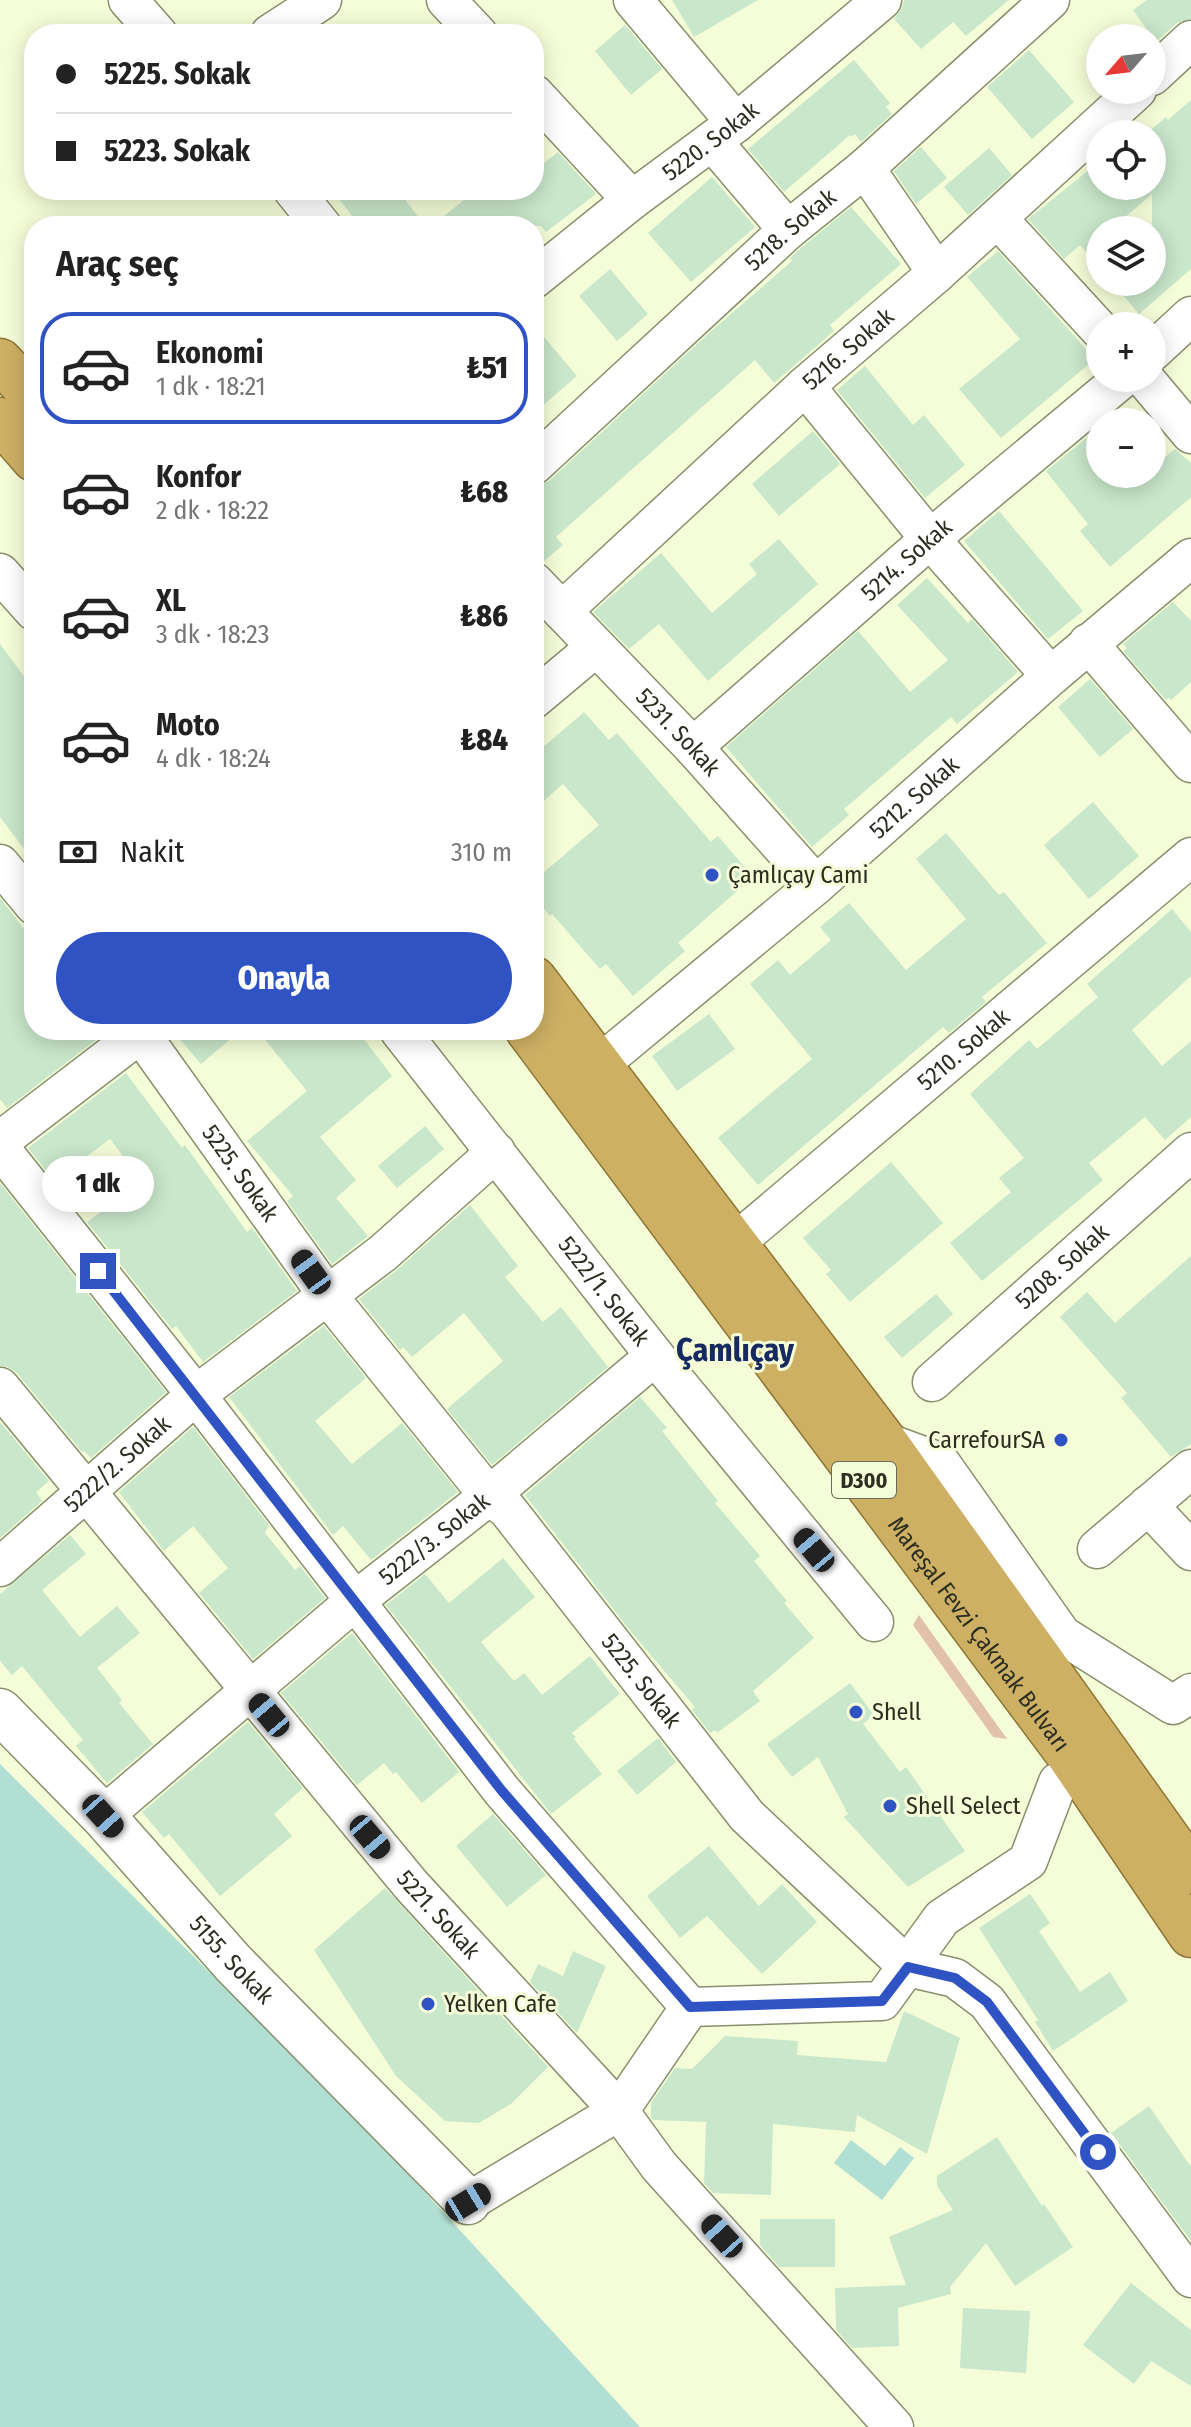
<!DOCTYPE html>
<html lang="tr">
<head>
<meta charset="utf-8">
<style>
  :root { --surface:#fff; --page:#f6f6f6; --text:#222; --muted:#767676; --line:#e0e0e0; --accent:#2f53c3 }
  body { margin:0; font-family:"Fira Sans Condensed",sans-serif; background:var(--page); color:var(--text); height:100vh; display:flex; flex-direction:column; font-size:30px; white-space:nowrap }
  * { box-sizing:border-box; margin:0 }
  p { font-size:26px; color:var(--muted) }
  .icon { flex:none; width:44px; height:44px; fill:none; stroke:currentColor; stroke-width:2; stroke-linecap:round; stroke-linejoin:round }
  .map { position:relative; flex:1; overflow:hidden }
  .panel { position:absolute; left:24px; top:216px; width:520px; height:824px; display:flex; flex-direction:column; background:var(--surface); border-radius:32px; box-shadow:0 4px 20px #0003 }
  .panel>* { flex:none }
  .hud { position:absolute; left:24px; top:24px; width:520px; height:176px; border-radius:32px; box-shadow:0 4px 20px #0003; display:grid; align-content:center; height:176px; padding:0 32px; background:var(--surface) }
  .needle { width:52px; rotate:242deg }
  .buttons { position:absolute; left:1086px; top:24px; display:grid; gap:16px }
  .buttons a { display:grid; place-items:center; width:80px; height:80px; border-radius:50%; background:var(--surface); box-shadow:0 4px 20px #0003; font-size:40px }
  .end { position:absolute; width:36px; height:36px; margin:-18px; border:10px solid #2f53c3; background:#fff; box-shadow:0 0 0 4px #fff }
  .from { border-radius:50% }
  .bubble { position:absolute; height:56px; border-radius:28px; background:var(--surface); box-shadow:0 4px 20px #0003; font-size:26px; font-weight:800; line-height:56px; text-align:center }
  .car { position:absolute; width:24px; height:48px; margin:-24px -12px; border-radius:10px; box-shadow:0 0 6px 2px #0007; background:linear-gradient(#222 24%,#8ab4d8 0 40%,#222 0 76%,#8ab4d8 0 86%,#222 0) }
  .hud b { display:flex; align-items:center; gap:28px; height:76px; font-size:30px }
  .hud b+b { border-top:2px solid var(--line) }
  .hud i { width:20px; height:20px; background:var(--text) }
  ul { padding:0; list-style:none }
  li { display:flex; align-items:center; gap:24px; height:112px; margin:0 16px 12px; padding:0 16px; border:4px solid transparent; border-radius:32px }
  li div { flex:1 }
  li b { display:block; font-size:30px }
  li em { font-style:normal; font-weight:800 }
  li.on { border-color:var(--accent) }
  li>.icon { width:72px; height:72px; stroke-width:1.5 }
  h2 { padding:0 32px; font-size:36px; line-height:96px }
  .pay { display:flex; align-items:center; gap:20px; height:88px; padding:0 32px; font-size:30px }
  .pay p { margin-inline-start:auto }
  .action { display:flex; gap:16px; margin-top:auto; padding:16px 32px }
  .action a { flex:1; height:92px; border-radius:48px; background:var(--accent); color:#fff; font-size:32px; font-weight:800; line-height:92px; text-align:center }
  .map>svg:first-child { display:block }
  .green { fill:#e2c1ab }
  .water { fill:#b2dfd3 }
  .building { fill:#c9e7cb }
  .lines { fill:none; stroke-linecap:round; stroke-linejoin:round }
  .minor-casing { stroke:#888f6d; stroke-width:41 }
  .tertiary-casing { stroke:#888f6d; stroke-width:47 }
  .trunk-casing { stroke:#8d7634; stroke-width:47 }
  .minor { stroke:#fff; stroke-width:38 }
  .tertiary { stroke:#fff; stroke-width:44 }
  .trunk { stroke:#ceb064; stroke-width:44 }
  .route { stroke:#2f53c3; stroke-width:10 }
  .poi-dot { fill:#2f53c3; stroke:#f5fdd8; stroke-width:3 }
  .labels { text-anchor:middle; stroke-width:6; stroke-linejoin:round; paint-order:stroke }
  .shield { fill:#f5fdd8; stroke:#686c57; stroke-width:2 }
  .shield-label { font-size:22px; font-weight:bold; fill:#2b2e20 }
  .street-label { font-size:24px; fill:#2b2e20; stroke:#f5fdd8 }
  .poi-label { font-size:24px; fill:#2b2e20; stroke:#f5fdd8; text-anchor:start }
  .district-label { font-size:32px; font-weight:bold; fill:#172a60; stroke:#f5fdd8 }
</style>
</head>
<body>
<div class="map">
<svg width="1191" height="2427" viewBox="0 0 1191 2427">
  <rect width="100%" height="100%" fill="#f5fdd8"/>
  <path class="green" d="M919,1615L1007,1739L993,1737L913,1625Z"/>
  <g class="water">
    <path d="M0,1764L371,2133L640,2427H0Z"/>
    <path d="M851,2140L885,2166L900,2147L914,2158L882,2200L834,2163Z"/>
  </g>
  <g class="building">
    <path d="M672,0H758L694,37Z"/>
    <path d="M904,0H1009L966,36L953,22L921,49L894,19L902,8Z"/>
    <path d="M1147,0H1191V19L1177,23L1156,42L1133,10Z"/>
    <path d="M625,25L662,69L631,95L595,51Z"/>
    <path d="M1029,50L1074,102L1032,139L987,87Z"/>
    <path d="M854,60L890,103L886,107L892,114L861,142L855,134L851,137L850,135L784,192L748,149Z"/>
    <path d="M1191,100V269L1139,314L1112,282H1152V194L1110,230H1100V268L1080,245L1064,259L1028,219L1100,161V186H1152V129L1166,117L1168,120Z"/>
    <path d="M921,147L947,178L916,204L894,171Z"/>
    <path d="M989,148L1012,175L968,215L944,187Z"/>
    <path d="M558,152L596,194L546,232L541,226H432L476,190H534V171Z"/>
    <path d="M712,177L755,227L691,282L648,233Z"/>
    <path d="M332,190H398L425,226H360Z"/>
    <path d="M851,207L901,264L830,325L834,331L774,383L755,360L556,537L563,545L543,562L534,561V486L549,481L709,333L792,261L790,258L802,247Z"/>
    <path d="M998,251L1095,359L1001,438L959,389L1020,339L967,277Z"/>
    <path d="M610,269L648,314L617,341L579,296Z"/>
    <path d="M534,325L577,376L534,413Z"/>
    <path d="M865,366L913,425L924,415L965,465L925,498L837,390Z"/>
    <path d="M1100,427V474H1152V468L1175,449L1191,463V497L1110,567L1080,531L1088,524L1046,471Z"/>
    <path d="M813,431L840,464L779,516L752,484Z"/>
    <path d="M999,511L1083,611L1048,639L964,541Z"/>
    <path d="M779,539L818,584L708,681L659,624L629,649L593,612L661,553L712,613L757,574L749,564Z"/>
    <path d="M927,578L968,623L972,619L1018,672L957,724L951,717L901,760L844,809L849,815L812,847L726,747L858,631L910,692L948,660L897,605Z"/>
    <path d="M1173,602L1191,621V682L1171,700L1169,698L1166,700L1123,651L1127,648L1123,644Z"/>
    <path d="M0,644L34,690V862L0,817Z"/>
    <path d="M1090,679L1133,729L1100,757L1058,707Z"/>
    <path d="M584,712L609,740L617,733L711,842L718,836L753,877L678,943L685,951L633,996L606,964L600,969L552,914L550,916L534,897V881L599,825L563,784L534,809V755Z"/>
    <path d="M1093,802L1139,856L1089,899L1044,845Z"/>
    <path d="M946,833L999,895L1004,892L1047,943L982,997L986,1002L949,1033L943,1027L758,1185L718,1138L812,1059L750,984L778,960L790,975L831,940L820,927L849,903L906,970L966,919L916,859Z"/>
    <path d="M0,898L23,928L26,925L34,926V1030H109L7,1108L0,1099Z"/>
    <path d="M1172,909L1191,932V976L1132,1030L1162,1066L1191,1041V1117L1165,1140L1145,1117L1089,1163L1103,1180L982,1281L950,1243L1011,1192L999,1178L1024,1158L970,1094L1029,1040L1037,1049L1098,997L1087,984Z"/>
    <path d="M709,1014L735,1049L677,1091L652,1056Z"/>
    <path d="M172,1030H241L201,1064Z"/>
    <path d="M257,1030H357L392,1076L320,1137L356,1180L336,1198L368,1236L332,1264L287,1201L293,1196L247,1141L307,1091Z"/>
    <path d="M126,1073L182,1148L185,1145L247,1232L252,1228L297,1291L203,1362L176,1326L172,1329L87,1222L142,1181L110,1139L54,1181L28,1148Z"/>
    <path d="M425,1126L444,1149L397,1188L378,1166Z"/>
    <path d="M891,1162L943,1223L850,1302L826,1274L831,1270L803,1238Z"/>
    <path d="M0,1183L166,1392L91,1458L84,1451L82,1452L17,1373L8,1367L0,1366Z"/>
    <path d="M470,1205L518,1266L505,1277L543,1322L561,1307L608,1367L492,1465L447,1409L503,1361L464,1313L412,1357L403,1347L400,1350L359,1299L398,1269Z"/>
    <path d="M1191,1256V1444L1171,1457L1121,1398L1127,1393L1060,1317L1087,1292L1115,1323Z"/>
    <path d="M936,1294L953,1314L902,1358L884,1337Z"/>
    <path d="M324,1326L366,1378L315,1421L352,1464L402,1423L458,1492L371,1560L343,1526L333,1535L229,1397Z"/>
    <path d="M640,1397L667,1428L662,1431L718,1501L715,1503L760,1556L754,1561L787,1601L784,1603L814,1638L753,1691L760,1701L717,1733L715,1730L710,1733L692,1710L695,1707L632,1633L525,1495Z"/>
    <path d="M0,1422L49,1481L36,1492L42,1501L0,1538Z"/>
    <path d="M193,1427L269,1525L265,1533L295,1570L300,1566L325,1598L253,1659L199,1593L228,1568L193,1526L164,1551L119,1492Z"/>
    <path d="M70,1535L86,1554L42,1590L80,1637L117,1606L140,1633L97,1668L122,1700L119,1703L153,1744L107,1783L76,1746L83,1740L22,1666L12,1675L0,1661V1594Z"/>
    <path d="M503,1558L535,1597L481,1642L514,1681L524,1673L542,1695L590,1656L620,1694L572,1733L576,1737L574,1739L602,1774L551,1814L386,1605L425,1574L449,1603Z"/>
    <path d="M352,1633L459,1772L422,1803L396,1772L393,1774L384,1763L357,1785L281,1693Z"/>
    <path d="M850,1683L874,1715L863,1724L900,1772L906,1767L965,1851L908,1887L844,1817L848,1814L818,1757L792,1777L767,1744Z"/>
    <path d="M248,1722L303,1788L274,1814L292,1836L220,1896L169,1834L164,1838L142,1812Z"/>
    <path d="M658,1738L676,1762L637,1795L617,1771Z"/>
    <path d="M493,1814L546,1875L507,1907L456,1846Z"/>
    <path d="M709,1846L759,1906L782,1884L817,1922L762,1974L707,1916L680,1938L647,1896Z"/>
    <path d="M385,1888L548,2067L512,2103L479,2123L445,2121L396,2076L314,1950Z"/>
    <path d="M1030,1894L1050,1923L1039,1931L1080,1992L1110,1972L1128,2001L1053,2051L1035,2022L1038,2020L979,1928Z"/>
    <path d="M573,1951L606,1966L577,2033L530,1982L538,1964L563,1976Z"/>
    <path d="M904,2011L960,2038L927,2154L857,2115L855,2132L773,2124L771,2195L713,2193L704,2183L706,2122L653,2120L651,2117V2103L675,2068L692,2069L725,2036L798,2041L797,2055L886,2062Z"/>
    <path d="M1149,2106L1191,2167V2241L1111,2133Z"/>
    <path d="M997,2137L1042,2206L1044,2204L1073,2247L1015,2286L986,2243L950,2287L951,2294L898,2308L899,2346L852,2348L836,2330L835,2288L906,2285L889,2237L953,2210L937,2186V2176Z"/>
    <path d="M760,2219H835V2267H779L760,2245Z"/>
    <path d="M1131,2283L1191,2330V2386L1151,2361L1134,2384L1083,2345Z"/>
    <path d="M963,2308L1030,2311L1026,2373L960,2368Z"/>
  </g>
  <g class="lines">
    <g class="minor-casing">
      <g id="minor">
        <path d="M128,0L158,34"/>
        <path d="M446,0L478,34"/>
        <path d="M633,0L736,123"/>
        <path d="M270,34L322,0"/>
        <path d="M1152,76L1191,40"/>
        <path d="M534,94L632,200"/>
        <path d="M712,141L788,230"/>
        <path d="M865,168L937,273"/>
        <path d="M293,190L322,226"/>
        <path d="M998,219L1100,330"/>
        <path id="s1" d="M534,279L632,200L736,123L882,0"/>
        <path d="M1152,352L1191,316"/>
        <path d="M1144,378L1191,434"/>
        <path d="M805,386L930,539L1051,676"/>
        <path id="s2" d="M534,465L788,230L865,168L1050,0"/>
        <path d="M0,573L34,611"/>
        <path id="s3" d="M534,582L693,747L816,885"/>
        <path id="s4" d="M562,611L805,386L937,273L1137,90"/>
        <path d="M1088,643L1191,763"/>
        <path d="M534,699L596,647"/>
        <path id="s5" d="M693,747L930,539L1123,378"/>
        <path d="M0,864L34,905"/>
        <path id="s6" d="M138,1030L328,1296L489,1496L507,1509L747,1816L908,1967L955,1978L987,2002L1191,2278"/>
        <path id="s7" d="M399,1030L655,1356L874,1622"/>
        <path id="s8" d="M600,1064L816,885L1051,676L1191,558"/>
        <path d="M0,1141L145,1030"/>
        <path d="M0,1148L196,1395L502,1791L690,2007"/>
        <path id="s9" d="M736,1242L1191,857"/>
        <path id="s10" d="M932,1382L1191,1152"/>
        <path id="s11" d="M0,1387L411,1885L619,2111L659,2166L894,2427"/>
        <path d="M885,1442L940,1462L1062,1635L1173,1705L1191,1693"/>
        <path d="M1148,1505L1191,1551"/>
        <path d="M1097,1549L1191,1469"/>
        <path id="s12" d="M0,1567L196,1395L383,1253L496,1152"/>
        <path id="s13" d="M103,1816L355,1601L489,1496L655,1356"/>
        <path d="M690,2007L882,2001L942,1918L1028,1861L1058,1782"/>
        <path d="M468,2202L619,2111L690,2007"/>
      </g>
    </g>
    <g class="tertiary-casing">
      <g id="tertiary">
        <path id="s14" d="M0,1711L103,1816L233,1963L468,2202"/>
      </g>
    </g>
    <g class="trunk-casing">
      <g id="trunk">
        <path d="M0,361L34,396"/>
        <path d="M0,420L34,459"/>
        <path d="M534,979L885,1442L1191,1871"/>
        <path id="s15" d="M528,1030L1069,1755L1191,1935"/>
      </g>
    </g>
    <use href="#minor" class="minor"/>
    <use href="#tertiary" class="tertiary"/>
    <use href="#trunk" class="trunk"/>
  </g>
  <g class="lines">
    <path class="route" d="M98,1271L502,1791L690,2007L882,2001L908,1967L955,1978L987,2002L1098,2152"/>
  </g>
  <g class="poi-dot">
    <circle cx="712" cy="875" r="8"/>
    <circle cx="1061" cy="1440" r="8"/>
    <circle cx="856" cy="1712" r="8"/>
    <circle cx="890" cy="1806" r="8"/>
    <circle cx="428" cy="2004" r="8"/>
  </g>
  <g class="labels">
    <rect class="shield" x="832" y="1462" width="64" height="36" rx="6"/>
    <g class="shield-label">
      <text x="864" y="1488">D300</text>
    </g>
    <g class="street-label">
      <text dy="8" stroke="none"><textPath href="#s1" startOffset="224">5220. Sokak</textPath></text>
      <text dy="8" stroke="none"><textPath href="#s2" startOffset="348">5218. Sokak</textPath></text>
      <text dy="8" stroke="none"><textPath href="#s4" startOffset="388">5216. Sokak</textPath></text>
      <text dy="8" stroke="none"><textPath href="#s5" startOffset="284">5214. Sokak</textPath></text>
      <text dy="8" stroke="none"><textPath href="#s3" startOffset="208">5231. Sokak</textPath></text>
      <text dy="8" stroke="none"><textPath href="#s8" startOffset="412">5212. Sokak</textPath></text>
      <text dy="8" stroke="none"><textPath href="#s9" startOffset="298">5210. Sokak</textPath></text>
      <text dy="8" stroke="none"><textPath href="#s6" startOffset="176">5225. Sokak</textPath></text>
      <text dy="8" stroke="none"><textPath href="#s10" startOffset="174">5208. Sokak</textPath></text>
      <text dy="8" stroke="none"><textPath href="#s7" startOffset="332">5222/1. Sokak</textPath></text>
      <text dy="8" stroke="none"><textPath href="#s12" startOffset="156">5222/2. Sokak</textPath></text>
      <text dy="8" stroke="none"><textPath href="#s13" startOffset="432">5222/3. Sokak</textPath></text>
      <text dy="8" stroke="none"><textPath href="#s15" startOffset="754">Mareşal Fevzi Çakmak Bulvarı</textPath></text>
      <text dy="8" stroke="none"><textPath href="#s6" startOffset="824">5225. Sokak</textPath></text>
      <text dy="8" stroke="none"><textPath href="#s11" startOffset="686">5221. Sokak</textPath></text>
      <text dy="8" stroke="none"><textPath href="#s14" startOffset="340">5155. Sokak</textPath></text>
    </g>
    <g class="poi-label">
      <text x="728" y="883">Çamlıçay Cami</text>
      <text x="1045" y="1448" text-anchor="end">CarrefourSA</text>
      <text x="872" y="1720">Shell</text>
      <text x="906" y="1814">Shell Select</text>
      <text x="444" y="2012">Yelken Cafe</text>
    </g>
    <g class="district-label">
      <text x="735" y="1361">Çamlıçay</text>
    </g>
  </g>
</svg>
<div class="buttons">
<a><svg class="needle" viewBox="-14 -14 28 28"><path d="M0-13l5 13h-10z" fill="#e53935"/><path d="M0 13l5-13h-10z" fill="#767676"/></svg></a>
<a><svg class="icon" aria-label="locate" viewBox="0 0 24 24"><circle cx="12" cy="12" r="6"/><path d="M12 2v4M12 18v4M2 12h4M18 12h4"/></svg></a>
<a><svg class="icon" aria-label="layers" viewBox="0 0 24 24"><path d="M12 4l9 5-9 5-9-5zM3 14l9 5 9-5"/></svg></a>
<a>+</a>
<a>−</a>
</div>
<i class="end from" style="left:1098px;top:2152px"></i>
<i class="end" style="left:98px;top:1271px"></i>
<div class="bubble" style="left:42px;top:1156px;width:112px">1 dk</div>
<i class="car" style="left:311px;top:1272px;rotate:324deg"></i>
<i class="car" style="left:814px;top:1550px;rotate:320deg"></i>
<i class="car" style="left:269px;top:1715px;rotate:320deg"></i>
<i class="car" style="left:103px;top:1816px;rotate:138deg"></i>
<i class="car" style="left:370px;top:1837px;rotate:140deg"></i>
<i class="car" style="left:468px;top:2202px;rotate:59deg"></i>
<i class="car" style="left:722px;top:2236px;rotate:318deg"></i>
<div class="hud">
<b><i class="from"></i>5225. Sokak</b>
<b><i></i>5223. Sokak</b>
</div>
<section class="panel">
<h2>Araç seç</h2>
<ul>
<li class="on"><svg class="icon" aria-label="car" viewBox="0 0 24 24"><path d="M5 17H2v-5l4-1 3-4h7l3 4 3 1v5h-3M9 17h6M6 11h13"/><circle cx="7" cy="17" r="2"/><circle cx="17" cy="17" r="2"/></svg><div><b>Ekonomi</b><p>1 dk · 18:21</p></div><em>₺51</em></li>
<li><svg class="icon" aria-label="car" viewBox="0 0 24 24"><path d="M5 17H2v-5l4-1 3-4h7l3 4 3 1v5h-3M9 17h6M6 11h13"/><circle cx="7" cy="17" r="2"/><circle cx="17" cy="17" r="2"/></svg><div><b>Konfor</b><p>2 dk · 18:22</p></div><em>₺68</em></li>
<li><svg class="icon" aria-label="car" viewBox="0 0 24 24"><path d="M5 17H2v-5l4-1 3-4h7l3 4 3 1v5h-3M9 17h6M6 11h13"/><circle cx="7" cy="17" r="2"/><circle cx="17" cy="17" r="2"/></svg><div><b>XL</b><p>3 dk · 18:23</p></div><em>₺86</em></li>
<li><svg class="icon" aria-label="car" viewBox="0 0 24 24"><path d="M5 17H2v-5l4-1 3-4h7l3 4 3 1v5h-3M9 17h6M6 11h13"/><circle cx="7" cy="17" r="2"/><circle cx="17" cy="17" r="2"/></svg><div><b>Moto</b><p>4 dk · 18:24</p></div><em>₺84</em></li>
</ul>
<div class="pay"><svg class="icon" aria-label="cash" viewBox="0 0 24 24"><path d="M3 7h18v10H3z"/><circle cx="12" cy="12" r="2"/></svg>Nakit<p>310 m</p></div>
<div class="action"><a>Onayla</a></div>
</section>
</div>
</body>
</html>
